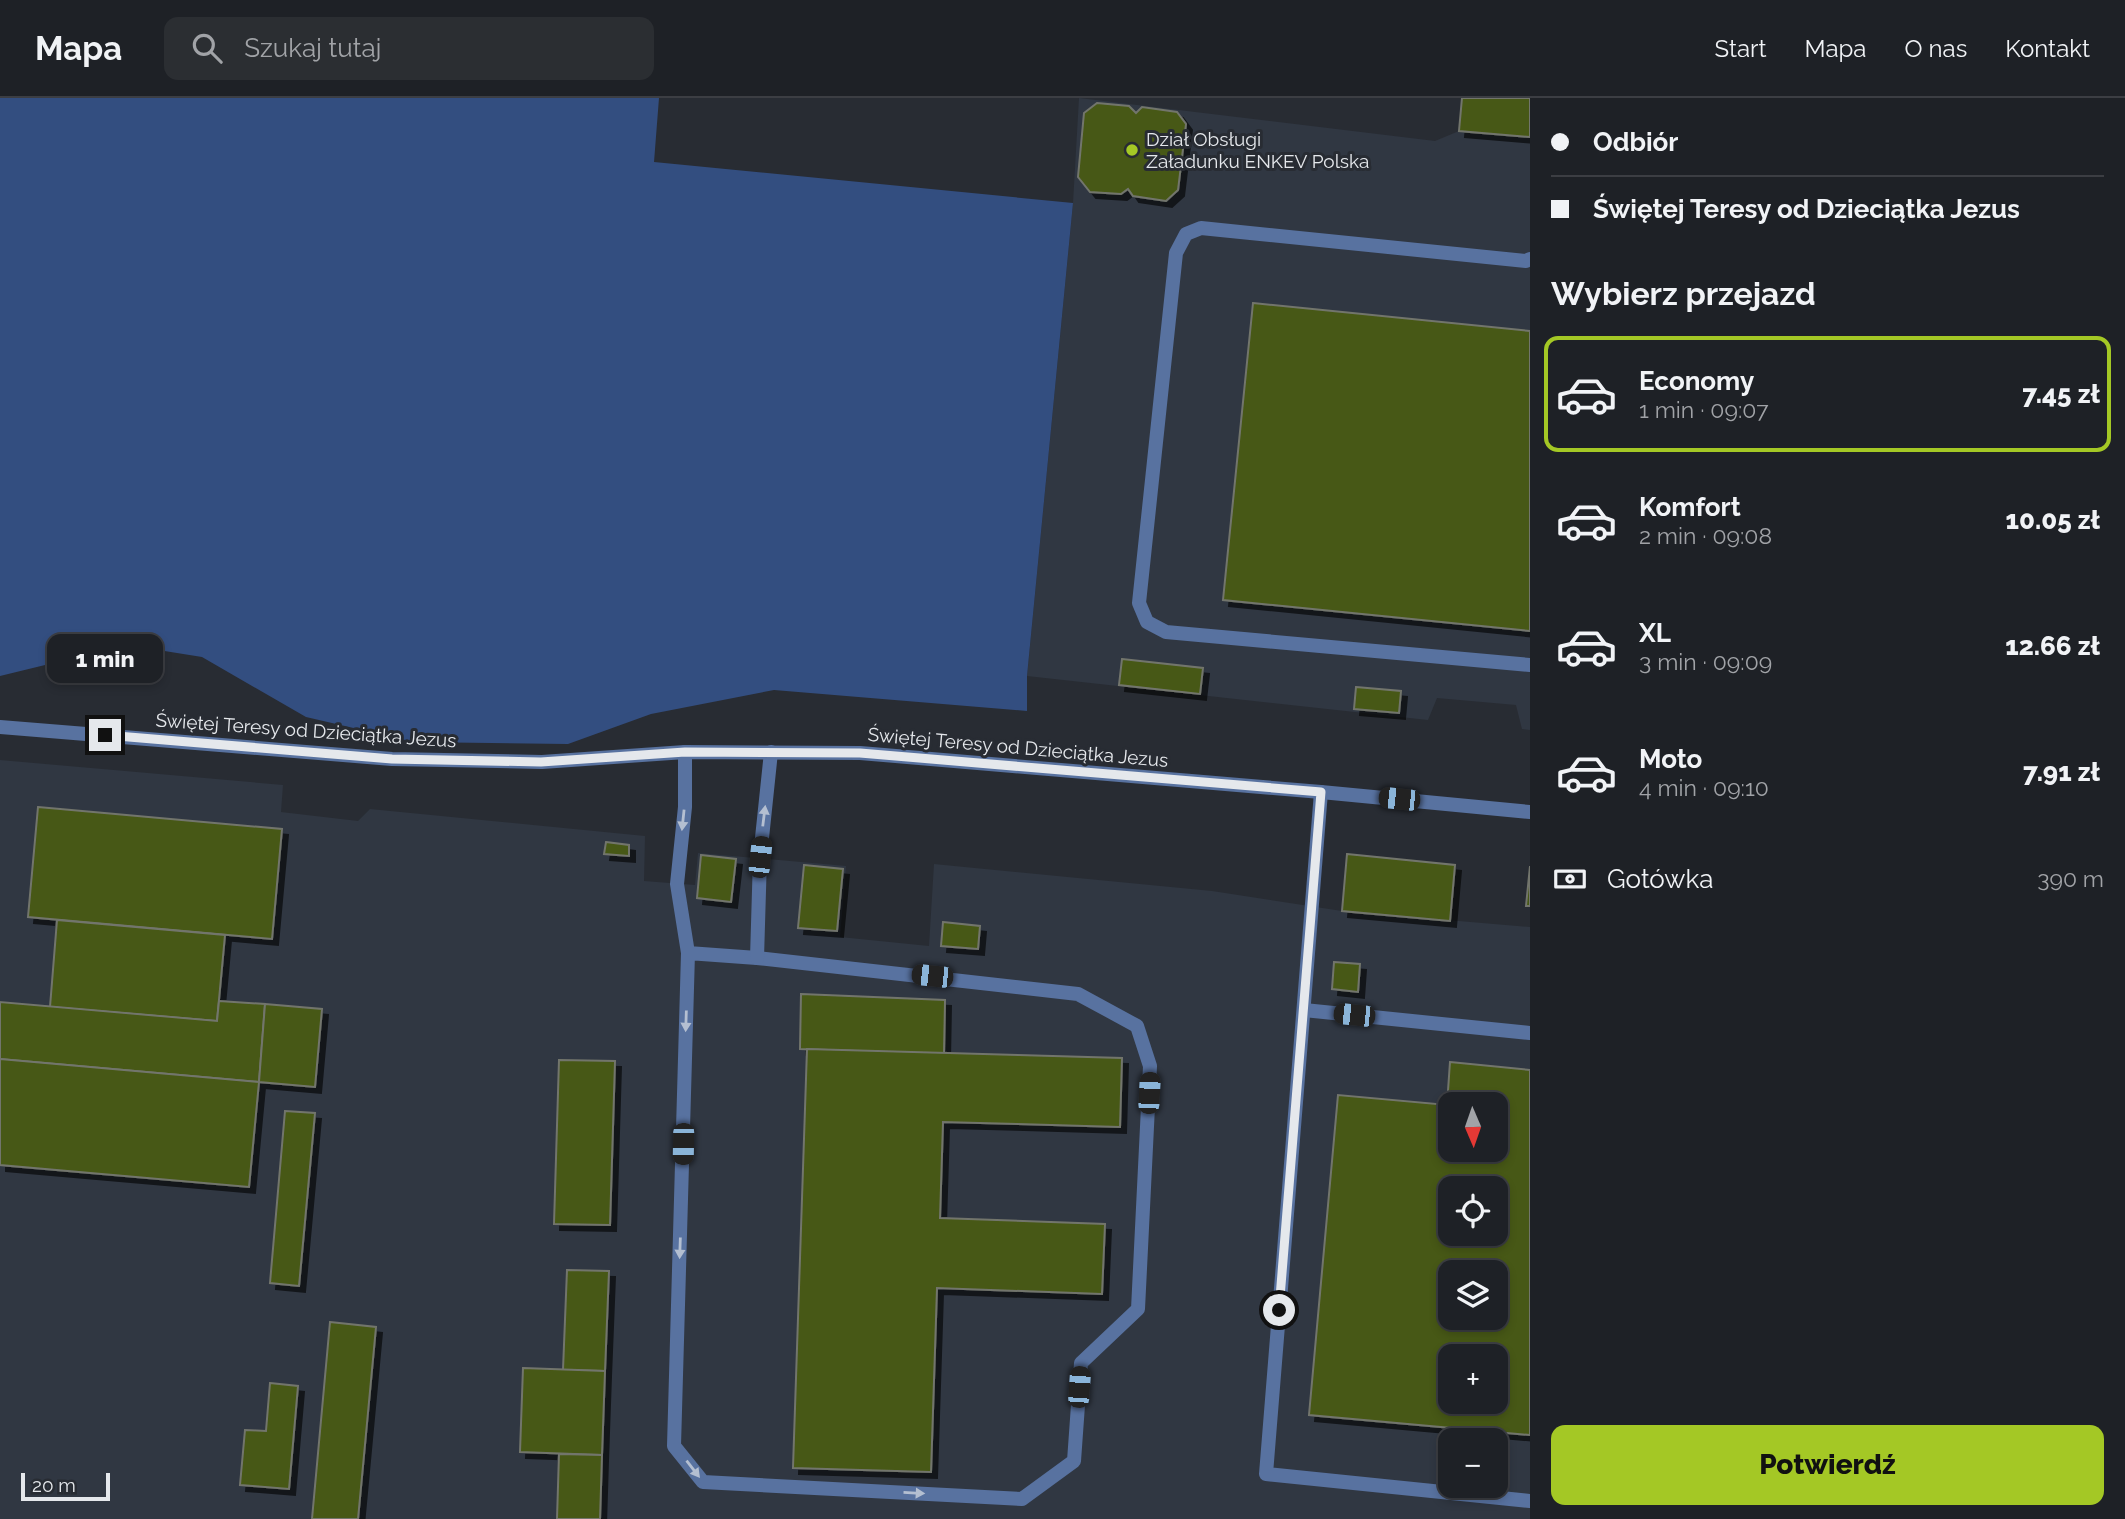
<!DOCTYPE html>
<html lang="pl">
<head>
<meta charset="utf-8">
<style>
  :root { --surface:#1e2126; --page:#2b2e32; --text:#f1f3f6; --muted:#a1a3a7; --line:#3c3e43; --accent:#a4c825 }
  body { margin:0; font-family:Raleway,sans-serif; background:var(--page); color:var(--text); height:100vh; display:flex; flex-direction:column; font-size:26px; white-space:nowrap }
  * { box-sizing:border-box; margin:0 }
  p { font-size:23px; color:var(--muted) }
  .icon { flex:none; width:38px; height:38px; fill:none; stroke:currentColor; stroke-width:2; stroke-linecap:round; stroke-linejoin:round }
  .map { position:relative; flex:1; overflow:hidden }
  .panel { display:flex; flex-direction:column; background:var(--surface); width:595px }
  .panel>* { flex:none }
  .banner { display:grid; align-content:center; height:154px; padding:0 21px; background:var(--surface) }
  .needle { width:46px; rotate:178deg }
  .controls { position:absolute; left:1438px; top:994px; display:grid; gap:14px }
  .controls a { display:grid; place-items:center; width:70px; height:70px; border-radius:14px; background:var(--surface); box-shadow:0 4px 10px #0003,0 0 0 2px var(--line); font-size:35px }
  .scale { position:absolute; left:21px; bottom:18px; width:89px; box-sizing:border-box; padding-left:7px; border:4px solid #e5e8ec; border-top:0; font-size:19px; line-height:24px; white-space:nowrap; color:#e5e8ec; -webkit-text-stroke:5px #282c33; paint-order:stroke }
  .end { position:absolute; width:32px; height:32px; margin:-16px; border:9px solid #e5e8ec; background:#111; box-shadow:0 0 0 4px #111 }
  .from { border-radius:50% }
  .bubble { position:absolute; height:49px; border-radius:14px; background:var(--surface); box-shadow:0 4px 10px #0003,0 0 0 2px var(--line); font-size:23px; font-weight:800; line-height:49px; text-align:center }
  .car { position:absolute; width:21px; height:42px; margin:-21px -10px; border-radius:9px; box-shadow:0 0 5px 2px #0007; background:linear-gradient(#222 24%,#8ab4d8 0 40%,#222 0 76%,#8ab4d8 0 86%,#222 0) }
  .banner b { display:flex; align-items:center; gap:24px; height:66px; font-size:26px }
  .banner b+b { border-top:2px solid var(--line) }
  .banner i { width:18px; height:18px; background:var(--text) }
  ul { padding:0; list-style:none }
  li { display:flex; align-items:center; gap:21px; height:116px; margin:0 14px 10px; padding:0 7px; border:4px solid transparent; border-radius:14px }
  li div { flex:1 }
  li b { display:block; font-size:26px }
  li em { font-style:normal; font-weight:800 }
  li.active { border-color:var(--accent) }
  li>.icon { width:63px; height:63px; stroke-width:1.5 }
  h2 { padding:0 21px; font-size:32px; line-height:84px }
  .pay { display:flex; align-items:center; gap:18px; height:77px; padding:0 21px; font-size:26px }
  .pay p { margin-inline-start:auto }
  .button { display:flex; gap:14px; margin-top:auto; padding:14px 21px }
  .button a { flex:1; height:80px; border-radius:14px; background:var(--accent); color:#111; font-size:28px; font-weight:800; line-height:80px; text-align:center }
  header { display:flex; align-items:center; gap:42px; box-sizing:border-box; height:98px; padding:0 35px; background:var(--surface); border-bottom:2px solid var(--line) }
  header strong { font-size:33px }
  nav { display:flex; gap:38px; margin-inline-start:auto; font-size:24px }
  .search { width:490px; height:63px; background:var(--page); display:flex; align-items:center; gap:18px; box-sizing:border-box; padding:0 24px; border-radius:14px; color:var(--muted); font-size:26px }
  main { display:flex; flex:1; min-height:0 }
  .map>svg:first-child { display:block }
  .built { fill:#303742; fill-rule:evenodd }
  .green { fill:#334e80 }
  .building { fill:#475813; stroke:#72756c; stroke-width:2; fill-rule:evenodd; filter:url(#shadow) }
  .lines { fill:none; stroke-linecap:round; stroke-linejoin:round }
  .lane { stroke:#5872a0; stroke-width:14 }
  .street { stroke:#5872a0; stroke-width:14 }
  .oneway { fill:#b4bfd1 }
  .route { stroke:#e5e8ec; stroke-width:9 }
  .poi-dot { fill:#a4c825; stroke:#282c33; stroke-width:2.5 }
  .labels { text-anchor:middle; stroke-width:6; stroke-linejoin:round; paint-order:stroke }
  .poi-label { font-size:19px; fill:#e5e8ec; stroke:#282c33; text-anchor:start }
  .street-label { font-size:19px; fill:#e5e8ec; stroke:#282c33 }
</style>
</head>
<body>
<header>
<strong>Mapa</strong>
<div class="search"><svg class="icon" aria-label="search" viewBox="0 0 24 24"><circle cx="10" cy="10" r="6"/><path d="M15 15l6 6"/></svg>Szukaj tutaj</div>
<nav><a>Start</a><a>Mapa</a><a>O nas</a><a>Kontakt</a></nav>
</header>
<main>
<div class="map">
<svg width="1530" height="1421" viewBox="0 0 1530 1421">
  <defs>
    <filter id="shadow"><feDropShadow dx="6" dy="6" stdDeviation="0" flood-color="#0009"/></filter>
  </defs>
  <rect width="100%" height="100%" fill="#282c33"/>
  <g class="built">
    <path d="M1079,0L1435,43L1459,33L1530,39V632L1522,631L1516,607L1437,600L1428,622L1027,578L1073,105Z"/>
    <path d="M0,662L283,687L281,714L358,723L370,711L645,738L644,783L695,787L698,755L846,768L840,839L929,848L934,766L1212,793L1342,813L1530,829V1421H0ZM1451,1006H1496V1052H1451ZM1451,1090H1496V1136H1451ZM1451,1174H1496V1220H1451ZM1451,1258H1496V1304H1451ZM1451,1342H1496V1388H1451Z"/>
  </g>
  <path class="green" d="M0,0H659L654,64L1073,105L1027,578V613L774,592L651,616L568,646L414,644L306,619L202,559L127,547L0,578Z"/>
  <g class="building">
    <path d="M1462,0H1530V39L1459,33Z"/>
    <path d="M1097,5L1129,8L1136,15L1142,9L1177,14L1186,26L1178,92L1166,103L1133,98L1128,91L1121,96L1090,94L1078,79L1084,15Z"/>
    <path d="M1253,205L1530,233V533L1223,502Z"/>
    <path d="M1122,561L1203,570L1200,596L1119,587Z"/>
    <path d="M1356,589L1401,593L1399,615L1354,611Z"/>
    <path d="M38,709L282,731L272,841L28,819Z"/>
    <path d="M606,744L629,747V758L604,756Z"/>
    <path d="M1347,756L1455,767L1450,823L1342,813Z"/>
    <path d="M701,757L736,761L731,804L697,800Z"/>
    <path d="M804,767L843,771L837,833L798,830Z"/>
    <path d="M1530,768V808H1526Z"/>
    <path d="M57,822L225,837L217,923L50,909Z"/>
    <path d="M943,824L980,828L978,851L941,848Z"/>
    <path d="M1334,864L1360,866L1358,894L1332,891Z"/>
    <path d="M801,896L945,902L944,956L800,951Z"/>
    <path d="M219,903L265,906L259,984L0,961V904L217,923Z"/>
    <path d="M265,906L322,911L315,989L259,984Z"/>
    <path d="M807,951L1122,960L1120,1029L943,1024L940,1120L1105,1126L1102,1196L937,1190L931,1374L793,1370Z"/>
    <path d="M0,961L259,984L249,1089L0,1067Z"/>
    <path d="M559,962L615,963L610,1127L554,1126Z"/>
    <path d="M1450,964L1530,972V1337L1309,1317L1338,997L1447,1007ZM1451,1006H1496V1052H1451ZM1451,1090H1496V1136H1451ZM1451,1174H1496V1220H1451ZM1451,1258H1496V1304H1451Z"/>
    <path d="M285,1013L315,1015L299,1188L270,1185Z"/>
    <path d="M567,1172L609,1173L605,1273L563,1272Z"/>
    <path d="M330,1224L376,1229L358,1421H312Z"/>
    <path d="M523,1270L605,1273L602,1357L520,1354Z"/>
    <path d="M270,1285L298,1288L289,1391L240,1387L245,1332L266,1333Z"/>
    <path d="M559,1356L602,1357L600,1421H557Z"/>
  </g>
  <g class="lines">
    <g class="lane">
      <path d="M1530,161L1526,163L1201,130L1186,136L1176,155L1139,505L1147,524L1166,534L1530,567"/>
      <path d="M685,654V709L677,786L688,855L674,1348L703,1384L1022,1401L1074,1363L1081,1265L1138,1211L1150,968L1137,928L1078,896L757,860L688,855"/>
      <path d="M1321,694L1266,1376L1530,1403"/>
      <path d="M757,860L760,759L771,654"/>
      <path d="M1304,912L1530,935"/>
    </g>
    <path class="street" d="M0,629L392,661L542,664L685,654L860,655L1321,694L1530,714"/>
  </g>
  <defs><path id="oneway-solid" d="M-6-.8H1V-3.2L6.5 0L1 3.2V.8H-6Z" transform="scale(1.75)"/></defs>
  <g class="oneway">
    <use href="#oneway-solid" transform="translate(764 718) rotate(-83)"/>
    <use href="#oneway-solid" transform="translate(683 722) rotate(96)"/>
    <use href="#oneway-solid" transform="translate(686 923) rotate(92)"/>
    <use href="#oneway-solid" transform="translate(680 1150) rotate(92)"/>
    <use href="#oneway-solid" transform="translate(693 1371) rotate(52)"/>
    <use href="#oneway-solid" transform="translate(914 1395) rotate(3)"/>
  </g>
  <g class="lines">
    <path class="route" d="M105,637L392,661L541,664L685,654L860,655L1321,694L1279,1212"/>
  </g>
  <circle class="poi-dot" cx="1132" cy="52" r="7"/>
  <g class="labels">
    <g class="poi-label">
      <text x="1146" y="48">Dział Obsługi<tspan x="1146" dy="22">Załadunku ENKEV Polska</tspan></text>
    </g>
    <g class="street-label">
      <text transform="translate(306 632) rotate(4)" y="7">Świętej Teresy od Dzieciątka Jezus</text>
      <text transform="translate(1018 649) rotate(5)" y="7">Świętej Teresy od Dzieciątka Jezus</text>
    </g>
  </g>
</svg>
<div class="controls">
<a><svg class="needle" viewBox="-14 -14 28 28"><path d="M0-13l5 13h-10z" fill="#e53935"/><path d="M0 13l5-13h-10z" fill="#a1a3a7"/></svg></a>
<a><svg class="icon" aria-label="locate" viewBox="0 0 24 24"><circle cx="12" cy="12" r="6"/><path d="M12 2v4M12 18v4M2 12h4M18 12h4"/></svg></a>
<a><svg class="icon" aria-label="layers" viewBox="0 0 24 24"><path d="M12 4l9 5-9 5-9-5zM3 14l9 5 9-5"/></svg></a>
<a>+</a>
<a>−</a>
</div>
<div class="scale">20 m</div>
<i class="end from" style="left:1279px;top:1212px"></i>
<i class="end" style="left:105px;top:637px"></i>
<div class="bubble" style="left:47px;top:536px;width:116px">1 min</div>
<i class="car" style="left:1399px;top:701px;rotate:276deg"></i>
<i class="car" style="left:760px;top:759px;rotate:6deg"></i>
<i class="car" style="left:932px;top:878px;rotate:276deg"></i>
<i class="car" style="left:1354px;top:917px;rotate:276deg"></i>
<i class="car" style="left:1149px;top:995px;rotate:3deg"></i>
<i class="car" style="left:683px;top:1046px;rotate:181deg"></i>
<i class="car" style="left:1079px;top:1289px;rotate:4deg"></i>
</div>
<section class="panel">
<div class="banner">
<b><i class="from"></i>Odbiór</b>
<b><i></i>Świętej Teresy od Dzieciątka Jezus</b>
</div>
<h2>Wybierz przejazd</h2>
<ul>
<li class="active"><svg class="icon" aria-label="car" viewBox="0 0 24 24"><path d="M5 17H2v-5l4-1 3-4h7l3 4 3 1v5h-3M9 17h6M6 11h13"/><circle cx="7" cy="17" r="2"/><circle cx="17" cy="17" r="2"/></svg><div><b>Economy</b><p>1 min · 09:07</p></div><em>7.45 zł</em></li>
<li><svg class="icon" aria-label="car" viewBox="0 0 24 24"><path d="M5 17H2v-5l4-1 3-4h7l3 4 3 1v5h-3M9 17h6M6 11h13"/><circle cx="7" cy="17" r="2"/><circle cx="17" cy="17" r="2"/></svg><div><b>Komfort</b><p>2 min · 09:08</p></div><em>10.05 zł</em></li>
<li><svg class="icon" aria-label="car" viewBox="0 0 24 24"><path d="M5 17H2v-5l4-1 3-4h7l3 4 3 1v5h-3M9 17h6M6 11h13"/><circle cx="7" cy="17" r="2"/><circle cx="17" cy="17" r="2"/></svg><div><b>XL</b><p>3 min · 09:09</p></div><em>12.66 zł</em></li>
<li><svg class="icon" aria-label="car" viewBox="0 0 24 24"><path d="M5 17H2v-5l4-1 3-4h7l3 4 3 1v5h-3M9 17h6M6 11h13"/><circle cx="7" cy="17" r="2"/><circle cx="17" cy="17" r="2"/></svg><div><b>Moto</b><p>4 min · 09:10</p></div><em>7.91 zł</em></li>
</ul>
<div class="pay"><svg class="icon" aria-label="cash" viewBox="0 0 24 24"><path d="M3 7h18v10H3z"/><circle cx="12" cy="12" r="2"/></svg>Gotówka<p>390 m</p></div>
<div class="button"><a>Potwierdź</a></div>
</section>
</main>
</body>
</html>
